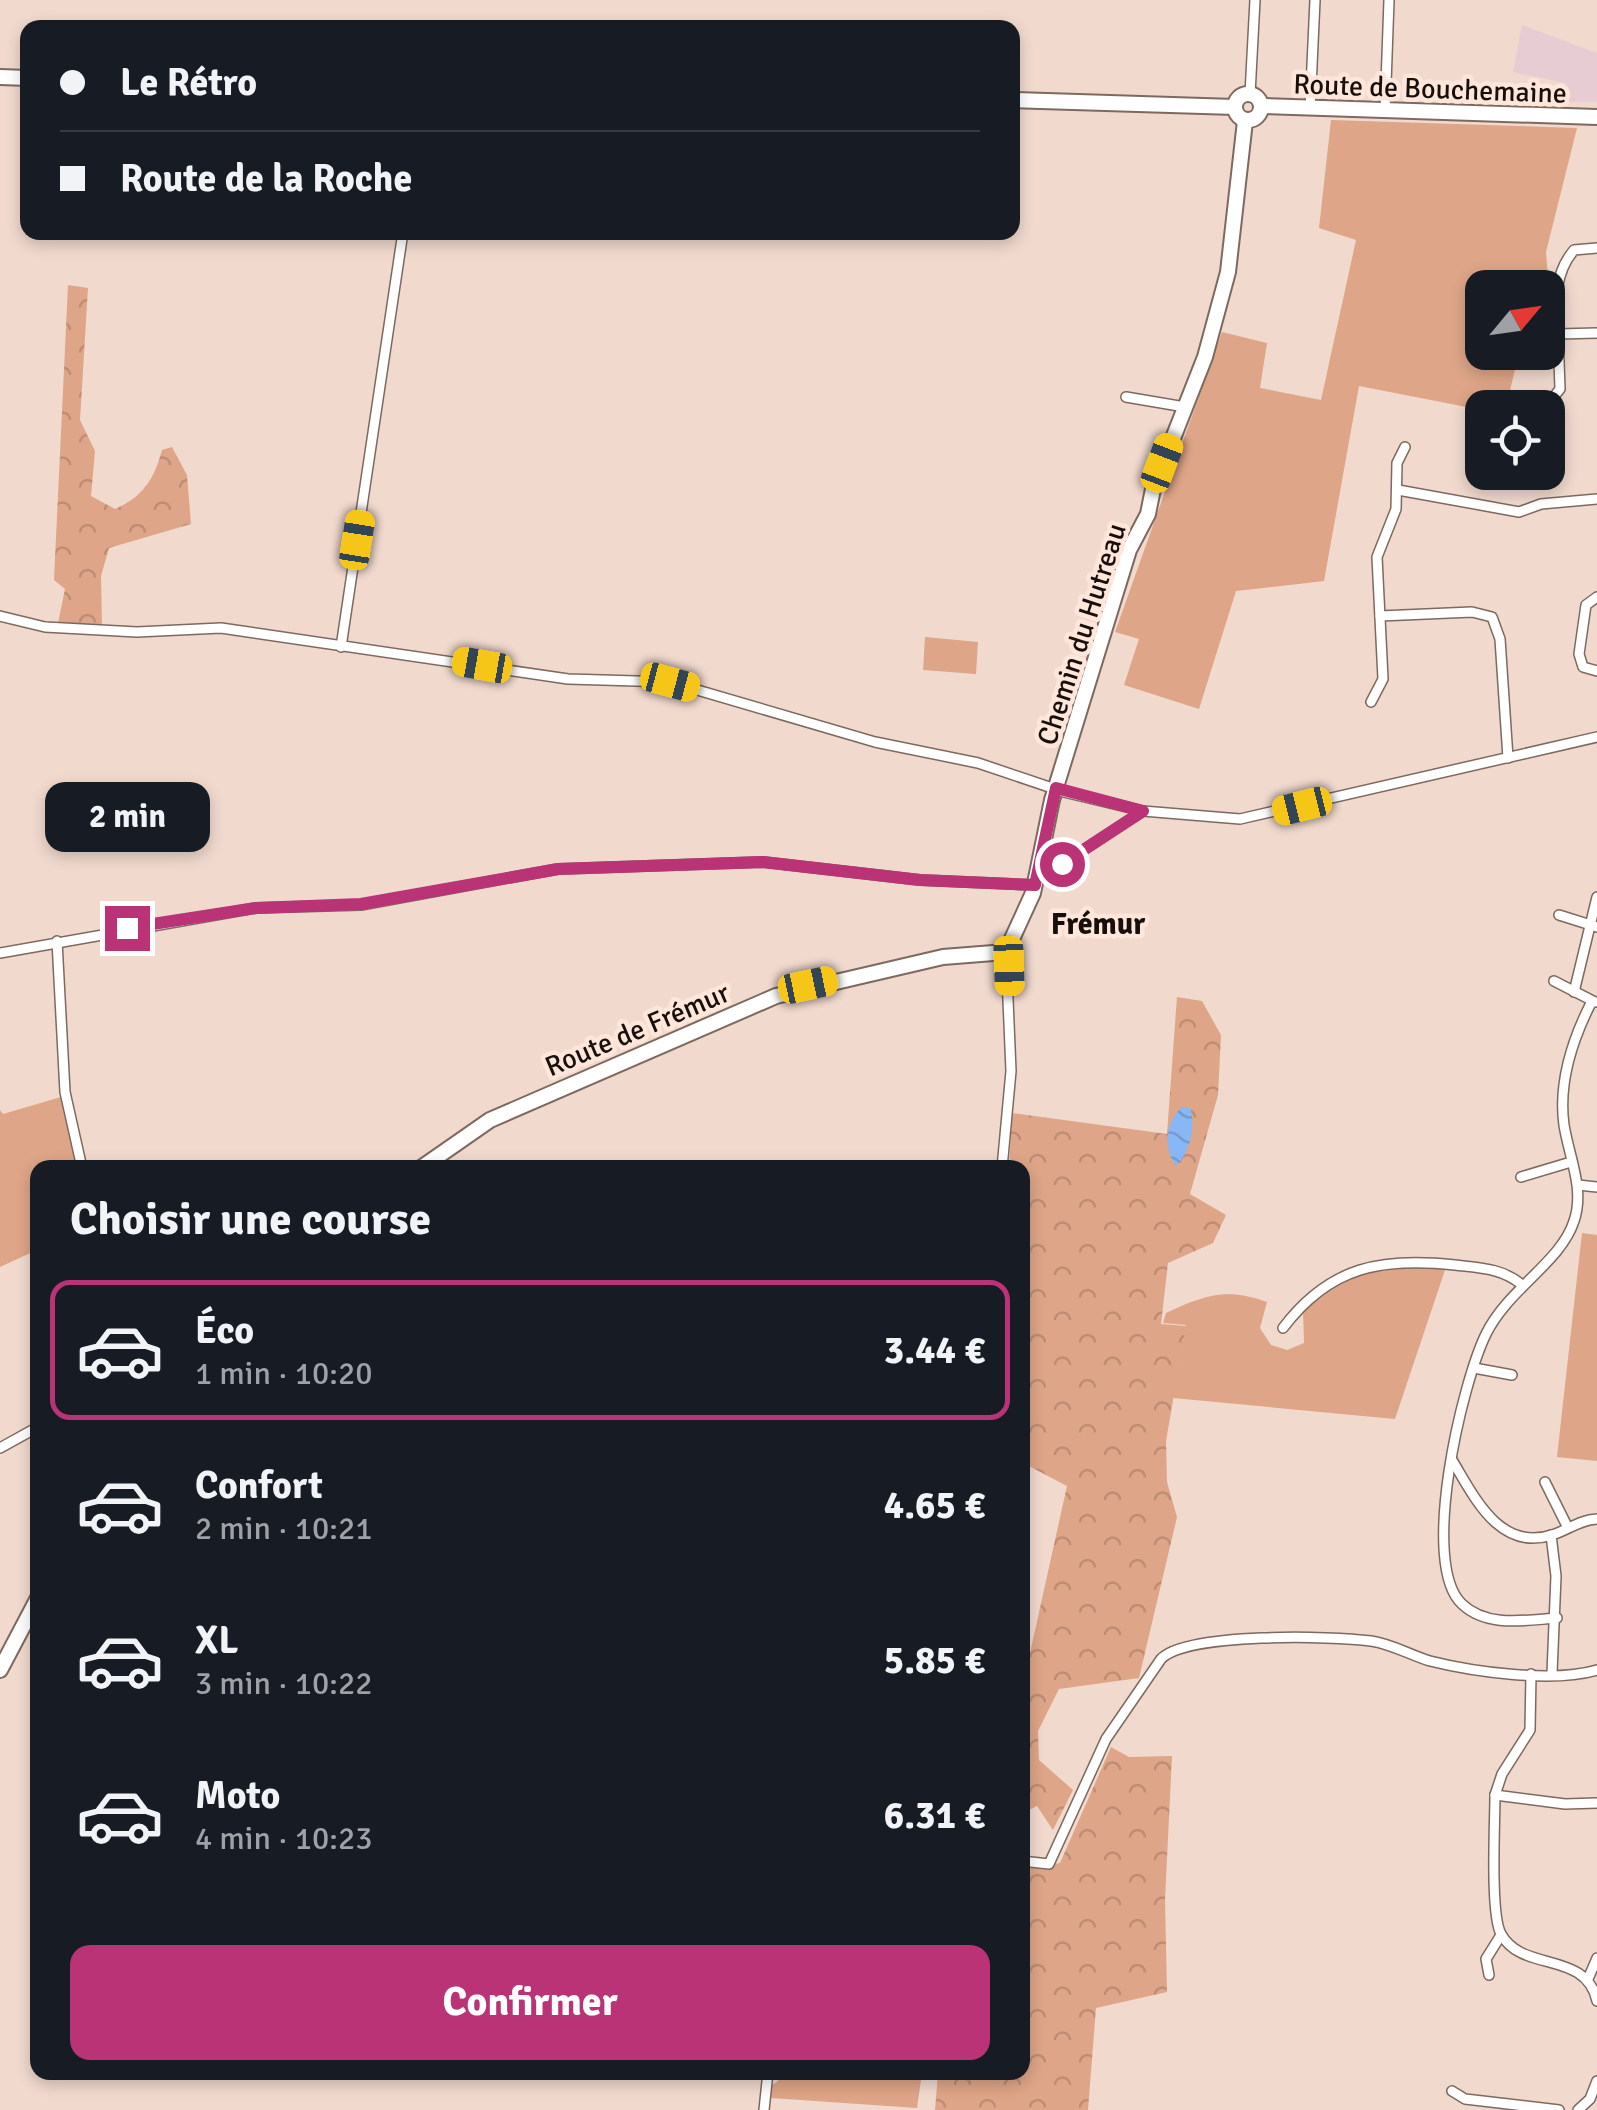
<!DOCTYPE html>
<html lang="fr">
<head>
<meta charset="utf-8">
<style>
  :root { --surface:#171b24; --page:#20242c; --text:#f1f3f6; --muted:#9ea1a6; --line:#363941; --accent:#b93376 }
  body { margin:0; font-family:Signika,sans-serif; background:var(--page); color:var(--text); height:100vh; display:flex; flex-direction:column; font-size:38px; white-space:nowrap }
  * { box-sizing:border-box; margin:0 }
  p { font-size:32px; color:var(--muted) }
  .icon { flex:none; width:55px; height:55px; fill:none; stroke:currentColor; stroke-width:2; stroke-linecap:round; stroke-linejoin:round }
  .map { position:relative; flex:1; overflow:hidden }
  .sheet { position:absolute; left:30px; top:1160px; width:1000px; height:920px; display:flex; flex-direction:column; background:var(--surface); border-radius:20px; box-shadow:0 5px 15px #0003 }
  .sheet>* { flex:none }
  .banner { position:absolute; left:20px; top:20px; width:1000px; height:220px; border-radius:20px; box-shadow:0 5px 15px #0003; display:grid; align-content:center; height:220px; padding:0 40px; background:var(--surface) }
  .needle { width:65px; rotate:61deg }
  .fabs { position:absolute; left:1465px; top:270px; display:grid; gap:20px }
  .fabs a { display:grid; place-items:center; width:100px; height:100px; border-radius:20px; background:var(--surface); box-shadow:0 5px 15px #0003; font-size:50px }
  .end { position:absolute; width:45px; height:45px; margin:-22px; border:12px solid #b93376; background:#fff; box-shadow:0 0 0 5px #fff }
  .from { border-radius:50% }
  .bubble { position:absolute; height:70px; border-radius:20px; background:var(--surface); box-shadow:0 5px 15px #0003; font-size:32px; font-weight:700; line-height:70px; text-align:center }
  .car { position:absolute; width:30px; height:60px; margin:-30px -15px; border-radius:12px; box-shadow:0 0 8px 2px #0007; background:linear-gradient(#f5c518 24%,#345 0 40%,#f5c518 0 76%,#345 0 86%,#f5c518 0) }
  .banner b { display:flex; align-items:center; gap:35px; height:95px; font-size:38px }
  .banner b+b { border-top:2px solid var(--line) }
  .banner i { width:25px; height:25px; background:var(--text) }
  ul { padding:0; list-style:none }
  li { display:flex; align-items:center; gap:30px; height:140px; margin:0 20px 15px; padding:0 20px; border:5px solid transparent; border-radius:20px }
  li div { flex:1 }
  li b { display:block; font-size:38px }
  li em { font-style:normal; font-weight:700 }
  li.on { border-color:var(--accent) }
  li>.icon { width:90px; height:90px; stroke-width:1.5 }
  h2 { padding:0 40px; font-size:45px; line-height:120px }
  .action { display:flex; gap:20px; margin-top:auto; padding:20px 40px }
  .action a { flex:1; height:115px; border-radius:20px; background:var(--accent); color:#fff; font-size:40px; font-weight:700; line-height:115px; text-align:center }
  .map>svg:first-child { display:block }
  .commercial { fill:#e7cdd3 }
  .green { fill:#dea588 }
  .forest { fill:url(#forest-crowns) }
  .water { fill:url(#water-waves) }
  .lines { fill:none; stroke-linecap:round; stroke-linejoin:round }
  .street-casing { stroke:#7d695f; stroke-width:12 }
  .secondary-casing { stroke:#7d695f; stroke-width:18 }
  .street { stroke:#fff; stroke-width:9 }
  .secondary { stroke:#fff; stroke-width:14 }
  .route { stroke:#b93376; stroke-width:12 }
  .labels { text-anchor:middle; stroke-width:9; stroke-linejoin:round; paint-order:stroke }
  .street-label { font-size:28px; fill:#170f0b; stroke:#fee6db }
  .neighbourhood-label { font-size:30px; font-weight:bold; fill:#170f0b; stroke:#fee6db }
</style>
</head>
<body>
<div class="map">
<svg width="1597" height="2110" viewBox="0 0 1597 2110">
  <defs>
    <pattern id="forest-crowns" width="20" height="18" patternUnits="userSpaceOnUse" patternTransform="scale(2.5)"><rect width="20" height="18" fill="#dea588"/><path d="M2 6a3 3 0 1 1 6 0M12 15a3 3 0 1 1 6 0" fill="none" stroke="#be8d74"/></pattern>
    <pattern id="water-waves" width="16" height="10" patternUnits="userSpaceOnUse" patternTransform="scale(2.5)"><rect width="16" height="10" fill="#87b7f4"/><path d="M0 5q4-4 8 0t8 0" fill="none" stroke="#749cd0"/></pattern>
  </defs>
  <rect width="100%" height="100%" fill="#f1d9ce"/>
  <path class="commercial" d="M1522,25L1597,53V102H1568L1565,83L1513,72Z"/>
  <g class="green">
    <path d="M1331,120L1577,128L1546,252L1553,341L1548,342V288H1482V352L1519,353L1506,407L1482,410L1359,386L1324,581L1236,591L1199,709L1124,685L1139,639L1115,632L1222,332L1267,343L1260,388L1321,400L1356,240L1319,228Z"/>
    <path d="M925,637L978,642L976,674L923,670Z"/>
    <path d="M61,1097L77,1167L38,1168L37,1250L0,1267V1110L3,1114Z"/>
    <path d="M1582,1233L1597,1235V1461L1557,1457Z"/>
    <path d="M1424,1265L1445,1270L1395,1419L1173,1398L1186,1325L1163,1323L1166,1313C1204,1295 1227,1287 1267,1302L1260,1328L1271,1345L1287,1350L1304,1343L1303,1310C1350,1276 1366,1268 1424,1265Z"/>
    <path d="M780,2073V2072L922,2073L917,2108L771,2098V2086L779,2080Z"/>
  </g>
  <g class="forest">
    <path d="M68,285L88,288L80,420L95,451L91,496L115,509C144,496 154,479 162,450L172,447L187,475L191,524L109,548L101,576L102,626L58,623L65,589L54,580Z"/>
    <path d="M1177,997L1202,1001L1221,1035L1218,1095L1190,1194L1226,1215L1213,1243L1168,1263L1161,1324L1186,1326L1166,1441L1167,1482L1177,1517L1139,1678L1059,1689L1038,1731L1039,1760L1073,1790L1053,1830L1037,1806L1023,1813L1022,1689L1067,1486L1023,1463L1022,1168H1009L1012,1113L1167,1134Z"/>
    <path d="M1111,1747L1129,1757L1172,1756L1165,1900L1167,1992L1096,2008L1088,2110H935L938,2073L1022,2072V1875L1025,1869L1060,1863Z"/>
  </g>
  <path class="water" d="M1182,1107H1190C1196,1125 1190,1153 1176,1166C1163,1148 1165,1122 1182,1107Z"/>
  <g class="lines">
    <g class="street-casing">
      <g id="street">
        <path d="M1250,94L1255,0"/>
        <path d="M1310,109L1315,0"/>
        <path d="M1385,112L1389,0"/>
        <path d="M1558,334C1556,303 1553,275 1574,250L1597,248"/>
        <path d="M1126,397L1185,407"/>
        <path d="M1548,404L1560,389L1558,334L1597,333"/>
        <path d="M1398,490L1519,512L1541,504L1597,499"/>
        <path d="M1597,597L1586,605L1579,654L1583,667L1597,671"/>
        <path d="M0,616L45,627L137,632L221,628L568,679L670,682L875,742L978,763L1064,792L1143,811L1240,819L1597,737"/>
        <path d="M1380,616L1472,612L1492,617L1500,639L1508,758"/>
        <path d="M341,647L403,232"/>
        <path d="M1371,702L1383,679L1377,557L1396,509L1397,463L1405,447"/>
        <path d="M1038,870L1062,864L1143,811"/>
        <path d="M1559,915L1597,927"/>
        <path d="M57,941L65,1092L82,1168"/>
        <path d="M0,953L256,908L361,905L558,869L763,862L920,880L1035,885"/>
        <path d="M1554,981L1595,1002"/>
        <path d="M1574,992L1597,897"/>
        <path d="M1002,1168L1011,1071L1006,952"/>
        <path d="M1521,1177L1571,1162"/>
        <path d="M1578,1185L1597,1187"/>
        <path d="M1283,1328C1330,1266 1382,1257 1455,1265C1480,1268 1501,1268 1521,1284"/>
        <path d="M1474,1368L1512,1375"/>
        <path d="M0,1448L38,1427"/>
        <path d="M1452,1460C1474,1496 1499,1552 1552,1535C1568,1530 1579,1520 1597,1519"/>
        <path d="M1545,1482L1567,1526"/>
        <path d="M1551,1535L1556,1576L1552,1673"/>
        <path d="M1557,1618C1526,1620 1487,1628 1462,1604C1419,1564 1462,1383 1486,1334C1508,1289 1561,1262 1574,1221C1585,1189 1569,1157 1564,1125C1558,1082 1573,1038 1592,1001"/>
        <path d="M1531,1674L1530,1730L1502,1774L1495,1795C1495,1822 1490,1914 1501,1934C1522,1973 1586,1950 1597,2001"/>
        <path d="M1495,1795L1565,1804L1597,1803"/>
        <path d="M1022,1861L1049,1864L1106,1739L1161,1659C1187,1632 1333,1636 1371,1641C1392,1644 1410,1655 1430,1661C1474,1672 1553,1683 1597,1670"/>
        <path d="M1489,1975L1486,1959L1501,1935"/>
        <path d="M1588,1979L1597,1958"/>
        <path d="M1452,2091L1465,2099L1559,2110"/>
        <path d="M764,2110L768,2072"/>
        <path d="M1578,2110L1590,2099L1597,2081"/>
      </g>
    </g>
    <g class="secondary-casing">
      <g id="secondary">
        <path d="M0,77L28,78"/>
        <circle cx="1248" cy="107" r="13"/>
        <path d="M1012,100L1235,107"/>
        <path d="M1262,106L1597,117"/>
        <path d="M421,1168L490,1120L776,996L943,957L1006,952L1033,893L1052,800L1129,550L1148,514L1153,489L1205,357L1228,272L1245,121"/>
        <path d="M0,1670L38,1598"/>
      </g>
    </g>
    <use href="#street" class="street"/>
    <use href="#secondary" class="secondary"/>
  </g>
  <g class="lines">
    <path class="route" d="M127,928L256,908L361,904L558,869L763,862L920,880L1035,885L1056,788L1143,811L1062,864"/>
  </g>
  <g class="labels">
    <g class="street-label">
      <text transform="translate(1430 88) rotate(2)" y="10">Route de Bouchemaine</text>
      <text transform="translate(1081 634) rotate(-72)" y="10">Chemin du Hutreau</text>
      <text transform="translate(637 1029) rotate(-23)" y="10">Route de Frémur</text>
    </g>
    <g class="neighbourhood-label">
      <text x="1098" y="934">Frémur</text>
    </g>
  </g>
</svg>
<div class="fabs">
<a><svg class="needle" viewBox="-14 -14 28 28"><path d="M0-13l5 13h-10z" fill="#e53935"/><path d="M0 13l5-13h-10z" fill="#9ea1a6"/></svg></a>
<a><svg class="icon" aria-label="locate" viewBox="0 0 24 24"><circle cx="12" cy="12" r="6"/><path d="M12 2v4M12 18v4M2 12h4M18 12h4"/></svg></a>
</div>
<i class="end from" style="left:1062px;top:864px"></i>
<i class="end" style="left:127px;top:928px"></i>
<div class="bubble" style="left:45px;top:782px;width:165px">2 min</div>
<i class="car" style="left:1162px;top:463px;rotate:21deg"></i>
<i class="car" style="left:357px;top:540px;rotate:9deg"></i>
<i class="car" style="left:482px;top:665px;rotate:280deg"></i>
<i class="car" style="left:670px;top:682px;rotate:105deg"></i>
<i class="car" style="left:1302px;top:806px;rotate:256deg"></i>
<i class="car" style="left:1009px;top:966px;rotate:178deg"></i>
<i class="car" style="left:808px;top:985px;rotate:78deg"></i>
<div class="banner">
<b><i class="from"></i>Le Rétro</b>
<b><i></i>Route de la Roche</b>
</div>
<section class="sheet">
<h2>Choisir une course</h2>
<ul>
<li class="on"><svg class="icon" aria-label="car" viewBox="0 0 24 24"><path d="M5 17H2v-5l4-1 3-4h7l3 4 3 1v5h-3M9 17h6M6 11h13"/><circle cx="7" cy="17" r="2"/><circle cx="17" cy="17" r="2"/></svg><div><b>Éco</b><p>1 min · 10:20</p></div><em>3.44 €</em></li>
<li><svg class="icon" aria-label="car" viewBox="0 0 24 24"><path d="M5 17H2v-5l4-1 3-4h7l3 4 3 1v5h-3M9 17h6M6 11h13"/><circle cx="7" cy="17" r="2"/><circle cx="17" cy="17" r="2"/></svg><div><b>Confort</b><p>2 min · 10:21</p></div><em>4.65 €</em></li>
<li><svg class="icon" aria-label="car" viewBox="0 0 24 24"><path d="M5 17H2v-5l4-1 3-4h7l3 4 3 1v5h-3M9 17h6M6 11h13"/><circle cx="7" cy="17" r="2"/><circle cx="17" cy="17" r="2"/></svg><div><b>XL</b><p>3 min · 10:22</p></div><em>5.85 €</em></li>
<li><svg class="icon" aria-label="car" viewBox="0 0 24 24"><path d="M5 17H2v-5l4-1 3-4h7l3 4 3 1v5h-3M9 17h6M6 11h13"/><circle cx="7" cy="17" r="2"/><circle cx="17" cy="17" r="2"/></svg><div><b>Moto</b><p>4 min · 10:23</p></div><em>6.31 €</em></li>
</ul>
<div class="action"><a>Confirmer</a></div>
</section>
</div>
</body>
</html>
